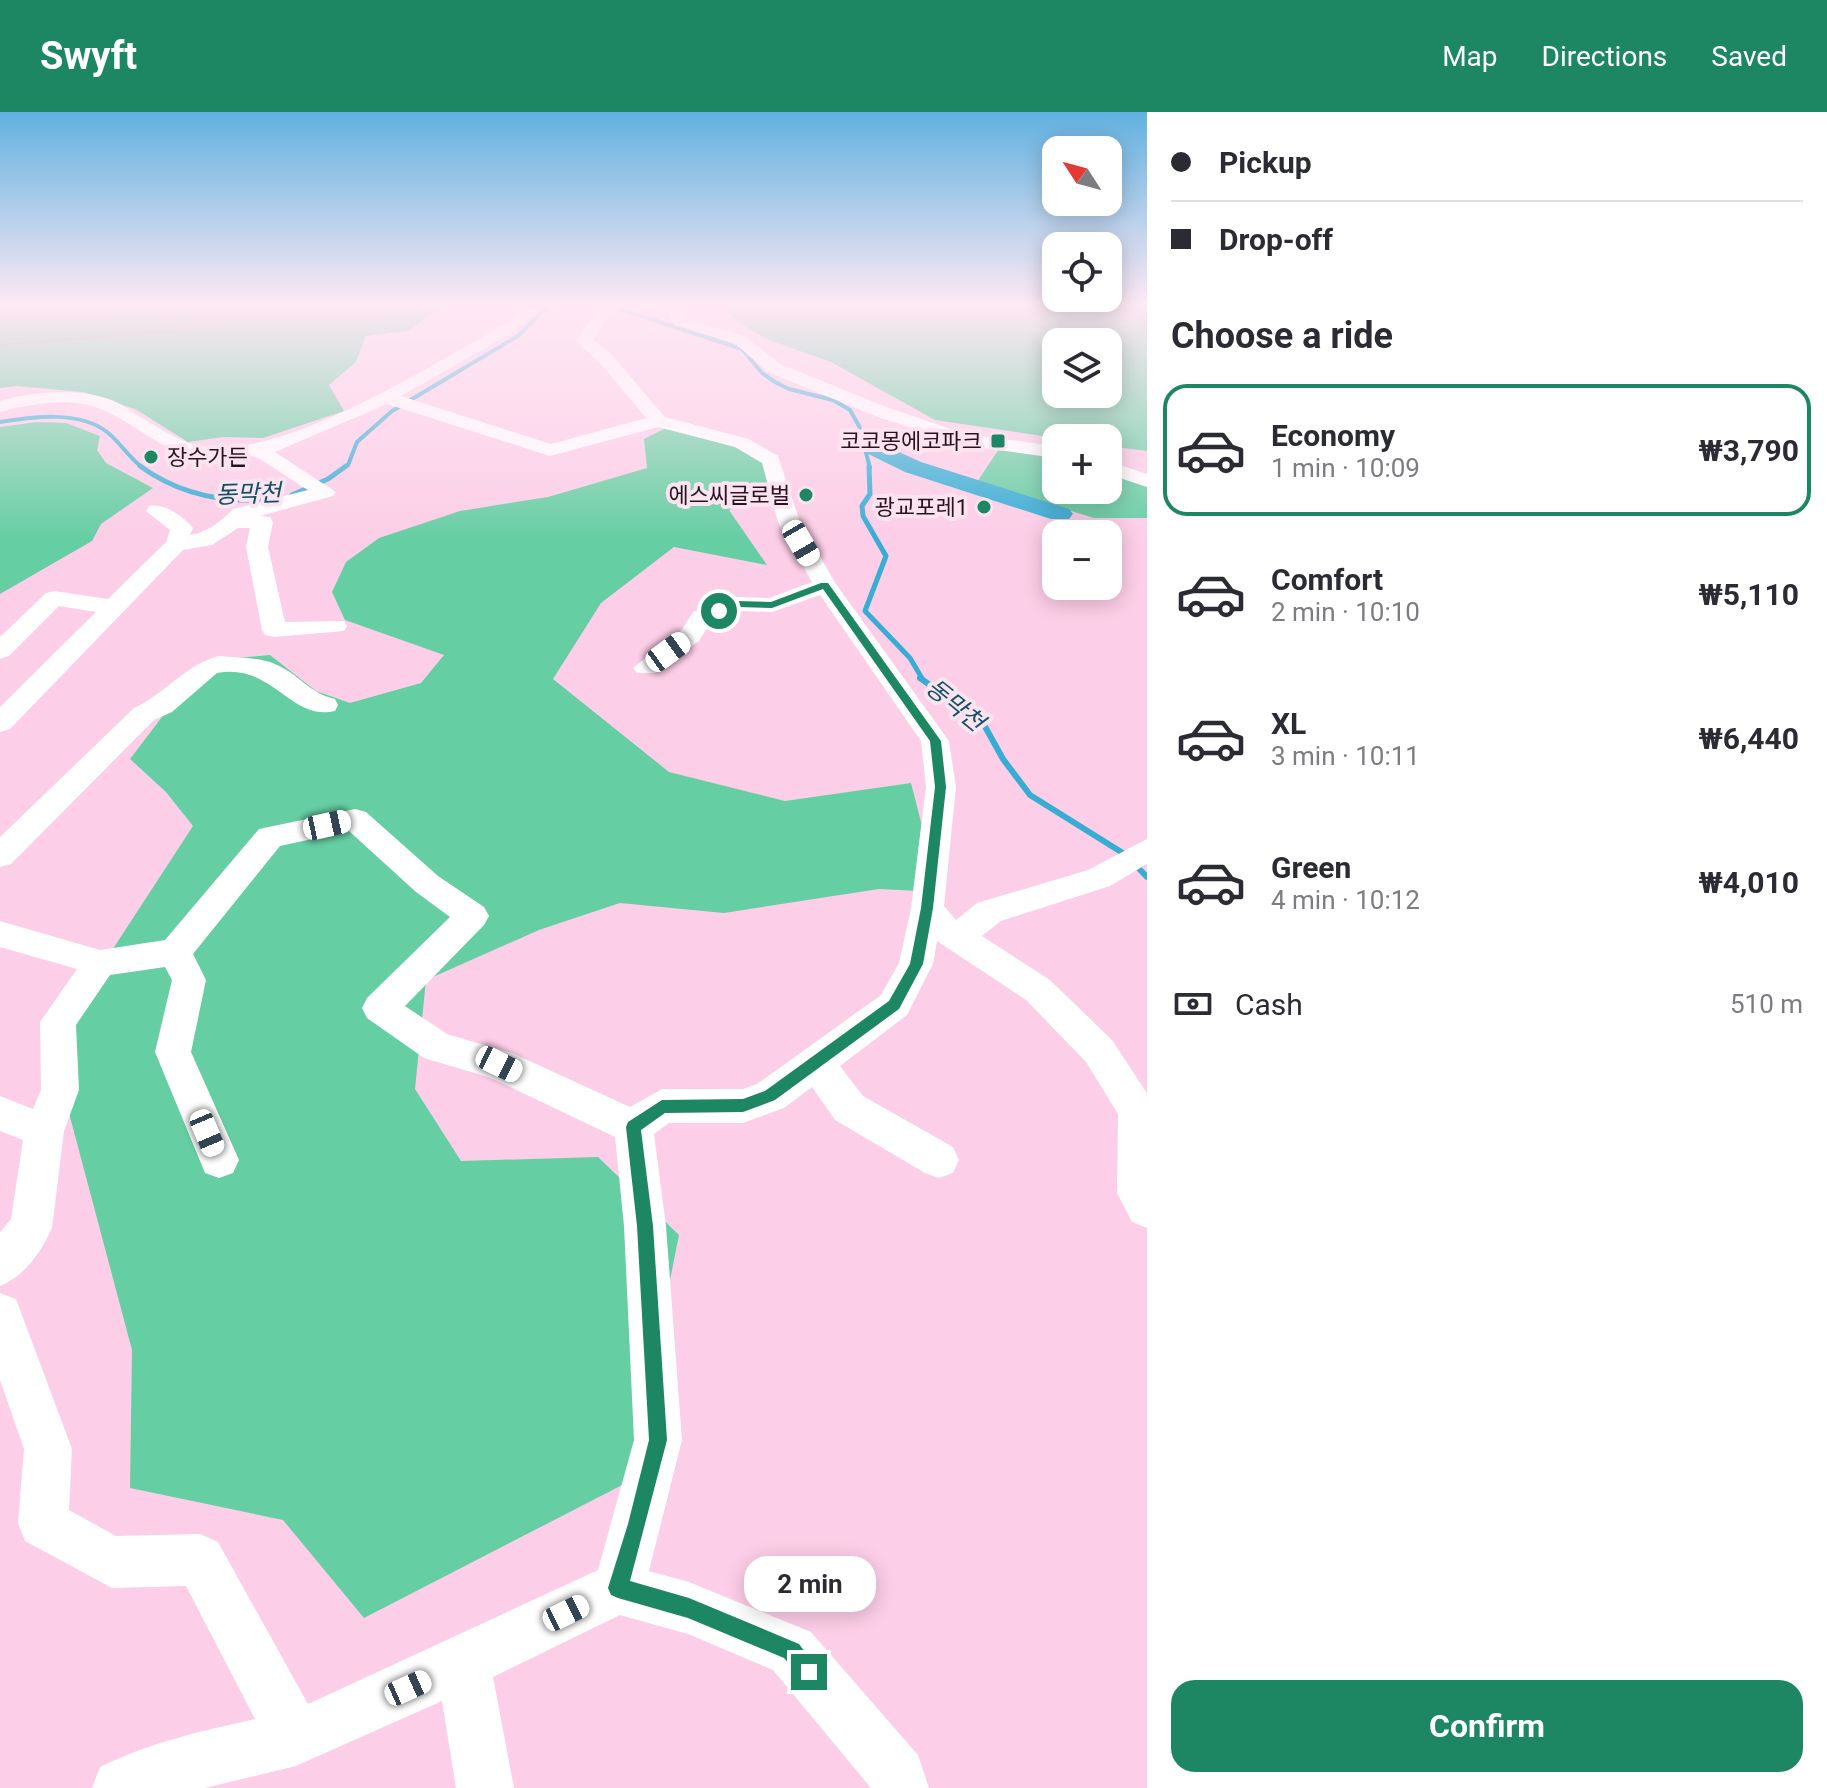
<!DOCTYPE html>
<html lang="en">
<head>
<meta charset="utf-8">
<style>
  :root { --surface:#fff; --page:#f2f2f3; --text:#2b2b33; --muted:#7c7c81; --line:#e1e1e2; --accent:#1d8662 }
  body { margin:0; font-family:Roboto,"Noto Sans KR",sans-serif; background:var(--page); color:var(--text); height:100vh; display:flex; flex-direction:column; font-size:30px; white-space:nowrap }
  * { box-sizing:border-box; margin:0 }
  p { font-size:26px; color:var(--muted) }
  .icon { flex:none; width:44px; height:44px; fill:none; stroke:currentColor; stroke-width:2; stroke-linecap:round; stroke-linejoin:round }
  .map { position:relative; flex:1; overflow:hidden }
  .panel { display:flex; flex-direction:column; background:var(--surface); width:680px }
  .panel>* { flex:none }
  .banner { display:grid; align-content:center; height:176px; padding:0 24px; background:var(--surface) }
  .needle { width:52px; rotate:306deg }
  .buttons { position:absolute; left:1042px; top:24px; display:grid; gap:16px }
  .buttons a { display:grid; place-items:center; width:80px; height:80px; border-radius:16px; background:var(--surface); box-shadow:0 4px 20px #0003; font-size:40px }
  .end { position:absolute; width:36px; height:36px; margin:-18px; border:10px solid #1d8662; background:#fff; box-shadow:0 0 0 4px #fff }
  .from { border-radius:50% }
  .bubble { position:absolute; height:56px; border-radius:24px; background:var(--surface); box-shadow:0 4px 20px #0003; font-size:26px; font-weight:700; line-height:56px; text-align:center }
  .car { position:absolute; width:24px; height:48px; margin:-24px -12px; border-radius:10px; box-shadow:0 0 6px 2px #0007; background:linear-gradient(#fff 24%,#345 0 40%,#fff 0 76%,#345 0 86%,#fff 0) }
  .banner b { display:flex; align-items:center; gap:28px; height:76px; font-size:30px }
  .banner b+b { border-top:2px solid var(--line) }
  .banner i { width:20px; height:20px; background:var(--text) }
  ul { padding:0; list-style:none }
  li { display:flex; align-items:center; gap:24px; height:132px; margin:0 16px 12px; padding:0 8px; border:4px solid transparent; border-radius:24px }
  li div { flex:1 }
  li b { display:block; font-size:30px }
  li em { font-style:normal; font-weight:700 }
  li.on { border-color:var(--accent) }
  li>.icon { width:72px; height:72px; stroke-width:1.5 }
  h2 { padding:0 24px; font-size:36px; line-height:96px }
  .pay { display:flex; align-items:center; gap:20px; height:88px; padding:0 24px; font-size:30px }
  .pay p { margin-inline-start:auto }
  .button { display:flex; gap:16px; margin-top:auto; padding:16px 24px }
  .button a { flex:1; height:92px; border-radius:24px; background:var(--accent); color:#fff; font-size:32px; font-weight:700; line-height:92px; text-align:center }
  header { display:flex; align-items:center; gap:48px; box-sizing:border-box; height:112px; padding:0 40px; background:var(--accent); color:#fff }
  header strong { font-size:38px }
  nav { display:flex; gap:44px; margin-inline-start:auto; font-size:28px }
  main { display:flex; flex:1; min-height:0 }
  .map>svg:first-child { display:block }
  .green { fill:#66cea3; fill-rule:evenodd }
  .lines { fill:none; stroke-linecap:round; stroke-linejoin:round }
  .stream-far2 { stroke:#37add4; stroke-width:4 }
  .stream-far1 { stroke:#37add4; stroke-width:5 }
  .stream { stroke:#37add4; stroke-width:6 }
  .river { fill:#37add4; fill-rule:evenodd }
  .path { stroke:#af8a9e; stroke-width:2; stroke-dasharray:3 2; stroke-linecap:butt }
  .minor { fill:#fff; fill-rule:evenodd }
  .route { fill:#1d8662 }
  .poi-dot { fill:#1d8662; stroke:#fbe3ef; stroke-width:3 }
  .labels { text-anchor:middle; stroke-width:8; stroke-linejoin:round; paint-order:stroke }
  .far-poi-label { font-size:22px; fill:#281420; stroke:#fbe3ef; text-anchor:end }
  .far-water-label { font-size:24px; font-style:italic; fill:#0f5065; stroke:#fbe3ef }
</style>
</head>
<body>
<header>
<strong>Swyft</strong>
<nav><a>Map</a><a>Directions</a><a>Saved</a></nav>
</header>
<main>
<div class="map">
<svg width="1147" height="1676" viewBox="0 0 1147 1676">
  <rect width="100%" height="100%" fill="#fccee7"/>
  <g class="green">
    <path d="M0,193H445L408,219L366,224L356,250L329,273L344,299L263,326L223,325L188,330L135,297L83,280L16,274L0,276Z"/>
    <path d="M721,193H1147V339L1108,334V326H1056L935,308L831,250L769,228L737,210ZM1108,230V282H1056V230Z"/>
    <path d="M37,310L66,311L100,324L97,338L106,351L153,376L101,412L92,429L0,482V315Z"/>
    <path d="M664,317L698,322L755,342L781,373L729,398L767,453L674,435L601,491L553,567L669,660L785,689L911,671L939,780L879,777L724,801L620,791L539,818L426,868L415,977L461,1049L598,1045L679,1123L630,1369L364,1506L283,1408L130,1376L132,1238L69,1001L77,892L193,714L166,680L130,647L178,584L237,546L270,543L316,579L350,591L421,571L444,543L345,508L332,480L346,450L379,426L460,399L548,385L647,356L644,327Z"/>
    <path d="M1001,334L1056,344V378H1108V355L1147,369V406H1094L977,370Z"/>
  </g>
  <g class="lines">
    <g class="stream-far2">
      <path d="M608,193L742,237L762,261L775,270L789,277L833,288L850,298L859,314L870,356"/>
      <path d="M0,310C32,305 79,298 107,320C120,330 129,346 143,356"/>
      <path d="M343,356L348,353L357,330L392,299L518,224L549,193"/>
    </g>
    <g class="stream-far1">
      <path d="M140,354C180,383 228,392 276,387"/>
      <path d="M869,354L870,382L862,394L863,404L886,444L865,499L910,546L923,568"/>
      <path d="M292,383L328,367L346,354"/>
    </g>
    <path class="stream" d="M920,566L983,611L1003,647L1030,683L1126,743L1147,765"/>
    <path class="river" d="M864,324L921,350L1069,397L1073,402L1069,407H1051L905,360L856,336L853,331L856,326Z"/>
    <path class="path" d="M0,233L185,218L268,193"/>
    <g class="minor">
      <path d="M519,193H535L529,208L507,224L401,284L551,332L646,306L600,251L576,229L601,194L624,193L612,200L593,228L612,243L665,305L749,327L778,344L800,410L836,472L949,629L956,675L944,794L956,808L977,791L1088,758L1147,727V752L1110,774L1001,809L982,824L1050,868L1112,928L1147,981V1116L1132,1110L1117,1081L1118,1002L1086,950L1026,888L937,829L933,852L907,903L840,954L863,984L953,1035L959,1048L953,1061L939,1066L925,1061L835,1008L812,975L784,996L743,1011H669L654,1022L666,1114L682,1328L649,1459L689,1470L811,1520L918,1643L929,1676H871L773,1558L688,1522L620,1503L493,1565L514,1676H456L442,1589L296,1654L205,1676H92L100,1655C154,1629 198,1620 255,1607L186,1474L112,1476L25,1429L18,1411L24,1337L0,1268V1181L16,1187L72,1337L69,1398L116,1424L200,1422L218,1430L308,1592L598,1458L634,1328L624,1114L615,1025L491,966L424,946L367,906L362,896L367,886L450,805L416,780L349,719L280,734L193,842L206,868L191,940L239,1048L233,1061L219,1066L205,1061L155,940L172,868L165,855L110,863L76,913L79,978L64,1019L52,1116C42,1139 24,1165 0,1174V1120L11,1107L23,1028L0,1019V984L33,997L41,978L40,910L77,857L0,835V809L100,838L165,828L259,717L355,697L366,700L438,764L484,795L489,804L484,813L405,894L447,922L512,941L630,995L662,977H743L757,972L881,883L899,851L911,796L926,675L921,629L820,483L772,500L739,499L711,510L699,529L655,561H637L633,556L681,519L693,500L736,485L769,486L812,470L778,410L762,351L735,335L658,315L550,344L387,292L275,340L336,380L333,384L260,404L270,405L273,410L268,435L285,510L344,509L347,514L344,519L274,525L265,523L262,518L246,435L250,416H238L212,433L183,438L10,617L0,620V595L96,500L59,494L9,544L0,547V525L46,481L54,479L108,487L166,430L170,418L146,399L149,394C165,391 183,404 193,416L190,423C206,421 223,408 233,397L308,378C299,373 261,347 256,345C242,341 210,351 189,344C157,334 133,311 103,298C70,284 33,292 0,300V289C35,279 79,275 114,289C125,294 135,302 145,308C162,317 181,331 200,334C280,349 424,257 495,218L516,203Z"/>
      <path d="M665,193H681L687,207L746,225L780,252L889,296L966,322L1056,334V346L963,333L875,304L768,260L734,231L674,213Z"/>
      <path d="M1108,349L1147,362V375L1108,362Z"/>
      <path d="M219,544C237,546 259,545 275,552C299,562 309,581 335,587L338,593L335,599C291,610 272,550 217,561L172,600L154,608L11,752L0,755V725L134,596C165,582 186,552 219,544Z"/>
    </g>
  </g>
  <linearGradient id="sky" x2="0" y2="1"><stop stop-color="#61b1e0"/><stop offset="0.45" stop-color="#fee9f4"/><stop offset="1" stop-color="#fee9f4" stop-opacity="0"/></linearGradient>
  <rect width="1147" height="427" fill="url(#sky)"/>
  <path class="route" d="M821,471H828L941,629L946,675L933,796L923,852L899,897L775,988L743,1000L665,1001L641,1018L653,1114L667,1328L630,1469L689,1486L799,1532L820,1560L817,1567L809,1570L802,1567L784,1546L688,1506L618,1486L611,1483L608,1476L628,1412L649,1328L637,1114L626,1015L628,1010L662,988L743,987L765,979L889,889L910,852L921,796L935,675L930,629L823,477L772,496L737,495L719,502L714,499L736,489L771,490Z"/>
  <g class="poi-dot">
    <rect x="990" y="321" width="16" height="16" rx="4"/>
    <circle cx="151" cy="345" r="8"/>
    <circle cx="806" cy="383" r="8"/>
    <circle cx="984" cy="395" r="8"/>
  </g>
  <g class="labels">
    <g class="far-poi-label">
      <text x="982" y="337">코코몽에코파크</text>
      <text x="167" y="353" text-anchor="start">장수가든</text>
      <text x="790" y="391">에스씨글로벌</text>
      <text x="968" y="403">광교포레1</text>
    </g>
    <g class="far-water-label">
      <text transform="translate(248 382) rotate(-2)" y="8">동막천</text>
      <text transform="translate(955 593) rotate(39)" y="8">동막천</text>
    </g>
  </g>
</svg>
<div class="buttons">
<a><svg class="needle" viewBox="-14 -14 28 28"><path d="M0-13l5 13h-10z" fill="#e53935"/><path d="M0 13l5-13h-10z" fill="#7c7c81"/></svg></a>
<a><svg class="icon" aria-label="locate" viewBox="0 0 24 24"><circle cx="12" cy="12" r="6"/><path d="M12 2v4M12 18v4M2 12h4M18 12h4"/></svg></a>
<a><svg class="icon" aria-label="layers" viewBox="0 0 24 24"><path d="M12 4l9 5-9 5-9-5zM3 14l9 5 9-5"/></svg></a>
<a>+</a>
<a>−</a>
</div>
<i class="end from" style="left:719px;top:499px"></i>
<i class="end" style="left:809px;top:1560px"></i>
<div class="bubble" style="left:744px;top:1444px;width:132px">2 min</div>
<i class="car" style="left:801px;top:431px;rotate:150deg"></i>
<i class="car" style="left:668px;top:540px;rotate:54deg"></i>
<i class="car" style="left:327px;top:713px;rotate:78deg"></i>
<i class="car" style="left:499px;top:952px;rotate:116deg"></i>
<i class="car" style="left:207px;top:1021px;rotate:157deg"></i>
<i class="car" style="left:566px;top:1501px;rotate:64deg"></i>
<i class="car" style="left:408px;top:1576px;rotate:66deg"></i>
</div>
<section class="panel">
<div class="banner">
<b><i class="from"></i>Pickup</b>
<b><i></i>Drop-off</b>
</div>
<h2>Choose a ride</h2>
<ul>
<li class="on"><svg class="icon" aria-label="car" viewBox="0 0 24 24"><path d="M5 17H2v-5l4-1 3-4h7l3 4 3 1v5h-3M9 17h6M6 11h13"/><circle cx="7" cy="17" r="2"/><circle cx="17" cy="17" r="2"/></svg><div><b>Economy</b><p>1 min · 10:09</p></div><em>₩3,790</em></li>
<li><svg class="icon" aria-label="car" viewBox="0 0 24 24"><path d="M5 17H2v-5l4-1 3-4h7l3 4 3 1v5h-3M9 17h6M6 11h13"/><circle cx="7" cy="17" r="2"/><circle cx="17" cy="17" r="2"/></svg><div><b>Comfort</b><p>2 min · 10:10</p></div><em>₩5,110</em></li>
<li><svg class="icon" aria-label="car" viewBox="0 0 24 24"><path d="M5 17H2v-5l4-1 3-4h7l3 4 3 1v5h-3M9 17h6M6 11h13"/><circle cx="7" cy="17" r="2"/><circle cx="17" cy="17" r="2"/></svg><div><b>XL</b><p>3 min · 10:11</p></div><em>₩6,440</em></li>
<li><svg class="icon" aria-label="car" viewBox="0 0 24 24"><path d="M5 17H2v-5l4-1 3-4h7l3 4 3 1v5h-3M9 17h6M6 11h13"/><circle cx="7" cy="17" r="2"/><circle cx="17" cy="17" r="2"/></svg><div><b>Green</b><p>4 min · 10:12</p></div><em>₩4,010</em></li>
</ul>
<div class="pay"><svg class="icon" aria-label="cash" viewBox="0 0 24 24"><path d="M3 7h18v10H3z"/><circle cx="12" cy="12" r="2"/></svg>Cash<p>510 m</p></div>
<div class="button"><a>Confirm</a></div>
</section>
</main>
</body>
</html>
